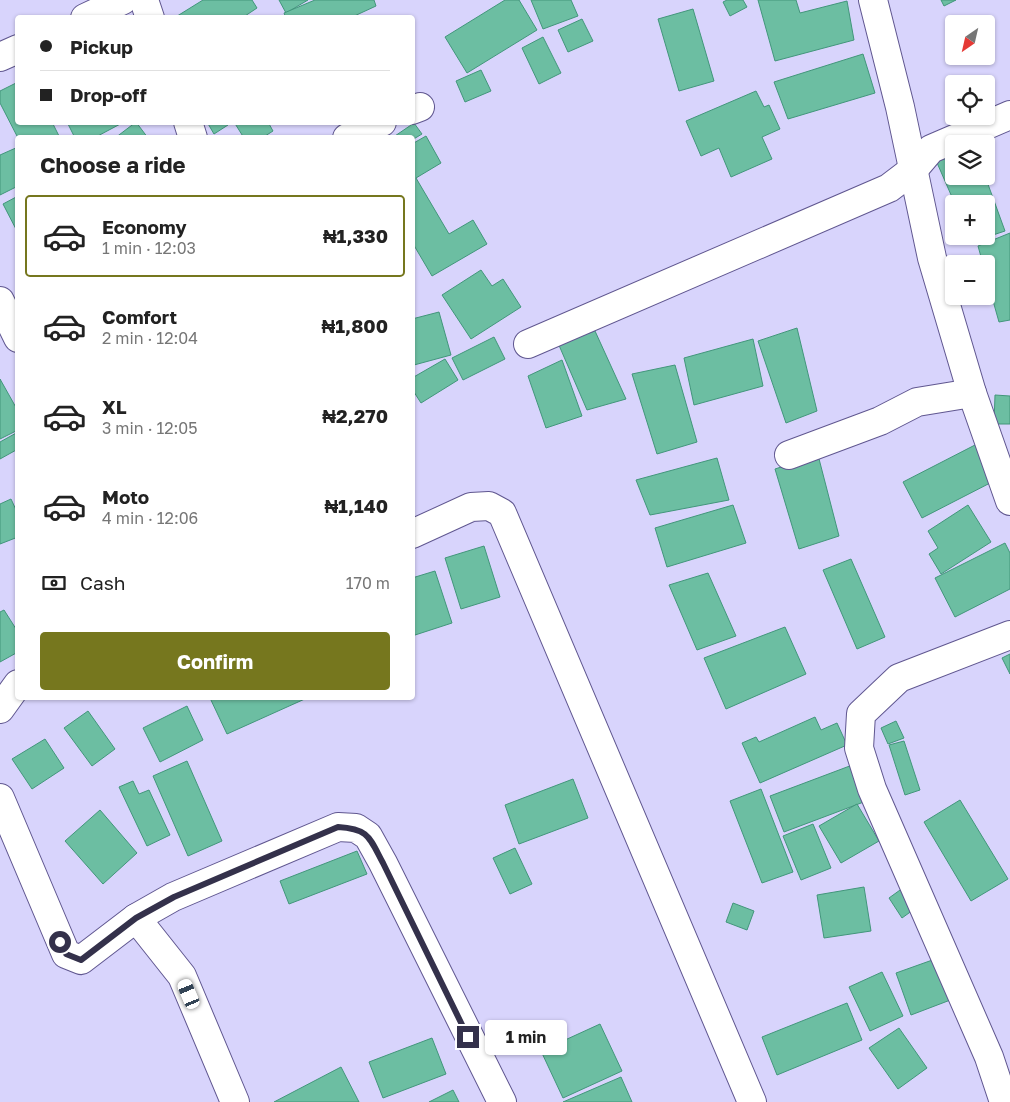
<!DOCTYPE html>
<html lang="en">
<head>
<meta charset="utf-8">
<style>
  :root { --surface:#fff; --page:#f6f6f6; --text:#222; --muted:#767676; --line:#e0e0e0; --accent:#76771e }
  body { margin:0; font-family:"Golos Text",sans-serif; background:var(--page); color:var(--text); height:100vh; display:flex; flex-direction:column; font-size:19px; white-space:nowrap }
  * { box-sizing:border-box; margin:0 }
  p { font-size:16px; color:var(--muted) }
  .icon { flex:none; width:28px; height:28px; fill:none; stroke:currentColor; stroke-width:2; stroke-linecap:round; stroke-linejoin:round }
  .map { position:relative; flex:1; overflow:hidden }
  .sheet { position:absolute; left:15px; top:135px; width:400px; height:565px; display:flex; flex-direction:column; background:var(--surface); border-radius:5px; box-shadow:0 1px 4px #0004 }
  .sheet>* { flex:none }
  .hud { position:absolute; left:15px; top:15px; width:400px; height:110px; border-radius:5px; box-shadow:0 1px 4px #0004; display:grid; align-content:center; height:110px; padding:0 25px; background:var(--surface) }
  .needle { width:32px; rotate:214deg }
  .buttons { position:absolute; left:945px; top:15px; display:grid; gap:10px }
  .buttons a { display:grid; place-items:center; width:50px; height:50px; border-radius:5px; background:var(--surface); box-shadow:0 1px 4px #0004; font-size:25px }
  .end { position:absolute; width:22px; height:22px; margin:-11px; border:6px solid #34314b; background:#fff; box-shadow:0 0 0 2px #fff }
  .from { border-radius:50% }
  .bubble { position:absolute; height:35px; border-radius:5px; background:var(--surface); box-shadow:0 1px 4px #0004; font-size:16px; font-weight:700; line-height:35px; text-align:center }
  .car { position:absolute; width:15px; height:30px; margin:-15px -8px; border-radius:6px; box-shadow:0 0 4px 1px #0007; background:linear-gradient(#fff 24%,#345 0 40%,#fff 0 76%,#345 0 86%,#fff 0) }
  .hud b { display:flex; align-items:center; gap:18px; height:48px; font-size:19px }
  .hud b+b { border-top:1px solid var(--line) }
  .hud i { width:12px; height:12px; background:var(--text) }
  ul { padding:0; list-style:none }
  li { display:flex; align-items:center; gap:15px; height:82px; margin:0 10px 8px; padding:0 15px; border:2px solid transparent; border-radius:5px }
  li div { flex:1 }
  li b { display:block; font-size:19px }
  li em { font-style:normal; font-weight:700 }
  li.selected { border-color:var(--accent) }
  li>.icon { width:45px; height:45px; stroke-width:1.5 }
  h2 { padding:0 25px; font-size:22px; line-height:60px }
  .pay { display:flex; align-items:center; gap:12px; height:55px; padding:0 25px; font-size:19px }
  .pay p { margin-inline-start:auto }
  .cta { display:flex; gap:10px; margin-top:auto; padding:10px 25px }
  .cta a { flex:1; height:58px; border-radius:5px; background:var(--accent); color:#fff; font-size:20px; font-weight:700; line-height:58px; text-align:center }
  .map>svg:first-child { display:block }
  .building { fill:#6cbea2; stroke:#42967b }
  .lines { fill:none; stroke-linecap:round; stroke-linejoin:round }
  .minor-casing { stroke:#605790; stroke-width:30 }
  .minor { stroke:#fff; stroke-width:28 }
  .route { stroke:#34314b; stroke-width:6 }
</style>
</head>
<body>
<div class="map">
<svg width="1010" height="1102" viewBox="0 0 1010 1102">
  <rect width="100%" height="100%" fill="#d8d4fc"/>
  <g class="building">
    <path d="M203,0H252L257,8L242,18H174Z"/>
    <path d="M279,0H308L286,13Z"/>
    <path d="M315,0H374L376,6L350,18H286L284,13Z"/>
    <path d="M505,0H519L537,30L467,73L445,37Z"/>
    <path d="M531,0H571L578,16L543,29Z"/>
    <path d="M727,0H743L747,7L730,16L723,2Z"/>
    <path d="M758,0H796L800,13L847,1L854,40L775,61Z"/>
    <path d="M941,0H956L944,6Z"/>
    <path d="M693,9L714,81L679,91L658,19Z"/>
    <path d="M582,19L593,41L568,52L558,30Z"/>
    <path d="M543,37L561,73L539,84L522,48Z"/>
    <path d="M863,54L875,93L788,119L774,82Z"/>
    <path d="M481,70L491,91L465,102L456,81Z"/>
    <path d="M18,82V122H52L60,138H18L0,103V91Z"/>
    <path d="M756,91L764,107L769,105L780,129L762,137L772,159L731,177L719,148L701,156L686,121Z"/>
    <path d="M67,122H124L94,138H75Z"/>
    <path d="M136,122L148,138H115Z"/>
    <path d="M207,122H226L228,125L214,134Z"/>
    <path d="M234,122H268L273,131L262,138H244Z"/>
    <path d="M414,123L422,134L412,140V138H392Z"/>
    <path d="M426,136L441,163L416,178L449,234L473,220L487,244L432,276L412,242V144Z"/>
    <path d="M954,144V176H985L1005,231L972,242L969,236H986V204H955L931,149Z"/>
    <path d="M18,147V186L0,195V155Z"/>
    <path d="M18,196V233L3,204Z"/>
    <path d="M1010,233V320L999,322L986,276V264H983L978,246Z"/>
    <path d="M481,270L492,286L503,279L521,307L471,339L442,295Z"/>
    <path d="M439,312L451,355L414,365L412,319Z"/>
    <path d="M797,328L817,411L786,423L758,341Z"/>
    <path d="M595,331L626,399L587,410L558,343Z"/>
    <path d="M494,337L505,359L463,380L452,358Z"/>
    <path d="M753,339L763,386L694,405L684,358Z"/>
    <path d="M445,359L458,380L421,403L412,389V378Z"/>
    <path d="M562,360L582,416L546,428L528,376Z"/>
    <path d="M675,365L697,442L657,454L632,374Z"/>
    <path d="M0,379L18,411V430L0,439Z"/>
    <path d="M995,395L1010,396V424H994Z"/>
    <path d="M18,432V449L0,459V442Z"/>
    <path d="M975,445L994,481L922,518L903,482Z"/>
    <path d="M818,455L839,536L799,549L775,469Z"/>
    <path d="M717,458L729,500L650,515L636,480Z"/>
    <path d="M11,499L18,514V537L0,544V504Z"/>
    <path d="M733,505L746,543L667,567L655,528Z"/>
    <path d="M968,505L991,542L941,574L929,554L938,548L928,531Z"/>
    <path d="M1005,543L1010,553V589L955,617L935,578Z"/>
    <path d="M484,546L500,597L461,609L445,558Z"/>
    <path d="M851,559L885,637L857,649L823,570Z"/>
    <path d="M435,571L452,623L412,636V578Z"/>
    <path d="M708,573L736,636L697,650L669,585Z"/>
    <path d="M4,610L18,632V652L0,662V612Z"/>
    <path d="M785,627L806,674L726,709L704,658Z"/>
    <path d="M1010,654V674L1002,658Z"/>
    <path d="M210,698H307L227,734Z"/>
    <path d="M187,706L203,740L160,762L143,728Z"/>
    <path d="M88,711L115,749L92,766L64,728Z"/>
    <path d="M815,717L821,730L837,723L847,745L760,783L742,743L756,737L759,742Z"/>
    <path d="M896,721L904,738L888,744L881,728Z"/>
    <path d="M45,739L64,768L32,789L12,759Z"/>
    <path d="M904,741L920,790L905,795L889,745Z"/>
    <path d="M187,761L222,841L188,856L153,776Z"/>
    <path d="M855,764L869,800L784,832L770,796Z"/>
    <path d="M573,779L588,818L519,844L505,805Z"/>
    <path d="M133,781L139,794L149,790L170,835L147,846L119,787Z"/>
    <path d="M761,789L793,872L762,883L730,801Z"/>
    <path d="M960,800L1008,879L971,901L924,822Z"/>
    <path d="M857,804L879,841L841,863L819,826Z"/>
    <path d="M100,810L137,853L103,884L65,841Z"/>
    <path d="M813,824L831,868L801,880L783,836Z"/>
    <path d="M515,848L532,884L510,894L493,858Z"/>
    <path d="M357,851L367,874L289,904L280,881Z"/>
    <path d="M907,885L920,905L902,918L889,898Z"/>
    <path d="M864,887L871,931L824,938L817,895Z"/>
    <path d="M733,903L754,911L747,930L726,922Z"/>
    <path d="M938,958L953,999L911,1015L896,973Z"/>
    <path d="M882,972L903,1016L870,1031L849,987Z"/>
    <path d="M847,1003L862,1040L777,1075L762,1037Z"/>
    <path d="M600,1024L622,1071L563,1098L541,1051Z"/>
    <path d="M899,1028L927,1068L898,1089L869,1048Z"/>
    <path d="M432,1038L446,1074L383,1098L369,1062Z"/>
    <path d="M341,1067L359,1102H274Z"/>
    <path d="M621,1077L632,1102H563Z"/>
    <path d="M453,1090L459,1102H429Z"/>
  </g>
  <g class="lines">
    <g class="minor-casing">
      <g id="minor">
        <path d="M144,0L150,18"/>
        <path d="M873,0L900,107L932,258L972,393L1010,501"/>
        <path d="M85,18L123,0"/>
        <path d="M0,57L18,49"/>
        <path d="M412,110L420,107"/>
        <path d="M188,122L193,138"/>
        <path d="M347,138L382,122"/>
        <path d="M0,301L18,338"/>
        <path d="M528,344L889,188L914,169L931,149L1010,115"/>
        <path d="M789,455L880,421L917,402L972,393"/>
        <path d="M412,534L471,507L489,506L502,513L752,1102"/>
        <path d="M0,709L18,684"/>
        <path d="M0,798L66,954L81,960L136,918L182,976L235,1102"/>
        <path d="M136,918L173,897L338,827L356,828L368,836L383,863L502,1102"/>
        <path d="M1004,1102L989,1057L872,789L859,748L861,714L899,678L1010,635"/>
      </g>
    </g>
    <use href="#minor" class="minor"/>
  </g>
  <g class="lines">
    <path class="route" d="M60,942L66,954L81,960L136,918L174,897L338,827C369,829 369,837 383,863L468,1037"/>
  </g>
</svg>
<div class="buttons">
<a><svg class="needle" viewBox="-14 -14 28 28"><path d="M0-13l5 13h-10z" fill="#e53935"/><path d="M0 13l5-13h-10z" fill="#767676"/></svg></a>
<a><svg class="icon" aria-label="locate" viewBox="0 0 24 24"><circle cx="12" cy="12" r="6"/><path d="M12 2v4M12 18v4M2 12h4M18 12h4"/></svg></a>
<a><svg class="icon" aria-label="layers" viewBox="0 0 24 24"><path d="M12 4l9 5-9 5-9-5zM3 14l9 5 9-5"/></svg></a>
<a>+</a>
<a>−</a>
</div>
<i class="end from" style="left:60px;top:942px"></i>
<i class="end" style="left:468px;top:1037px"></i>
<div class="bubble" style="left:485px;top:1020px;width:82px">1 min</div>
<i class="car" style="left:189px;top:994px;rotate:337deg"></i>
<div class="hud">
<b><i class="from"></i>Pickup</b>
<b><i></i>Drop-off</b>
</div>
<section class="sheet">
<h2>Choose a ride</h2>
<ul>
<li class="selected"><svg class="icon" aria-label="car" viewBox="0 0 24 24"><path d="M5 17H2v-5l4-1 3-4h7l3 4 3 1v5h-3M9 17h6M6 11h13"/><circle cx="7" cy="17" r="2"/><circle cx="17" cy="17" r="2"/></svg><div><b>Economy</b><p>1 min · 12:03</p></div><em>₦1,330</em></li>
<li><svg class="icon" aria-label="car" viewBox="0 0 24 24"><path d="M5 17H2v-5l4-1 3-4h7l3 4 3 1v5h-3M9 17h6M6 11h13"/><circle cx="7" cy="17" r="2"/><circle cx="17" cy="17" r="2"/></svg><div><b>Comfort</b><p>2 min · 12:04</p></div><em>₦1,800</em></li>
<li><svg class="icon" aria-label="car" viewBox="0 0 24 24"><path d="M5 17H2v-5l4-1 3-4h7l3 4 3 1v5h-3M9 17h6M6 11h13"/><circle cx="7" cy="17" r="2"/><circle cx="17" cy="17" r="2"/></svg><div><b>XL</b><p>3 min · 12:05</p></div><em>₦2,270</em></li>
<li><svg class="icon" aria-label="car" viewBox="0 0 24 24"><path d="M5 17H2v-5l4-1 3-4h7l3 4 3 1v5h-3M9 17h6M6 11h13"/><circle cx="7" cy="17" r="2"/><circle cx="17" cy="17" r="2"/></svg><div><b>Moto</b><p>4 min · 12:06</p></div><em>₦1,140</em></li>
</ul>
<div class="pay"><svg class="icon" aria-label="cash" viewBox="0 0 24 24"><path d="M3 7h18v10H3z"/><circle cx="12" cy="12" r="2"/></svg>Cash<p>170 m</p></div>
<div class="cta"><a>Confirm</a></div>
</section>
</div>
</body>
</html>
